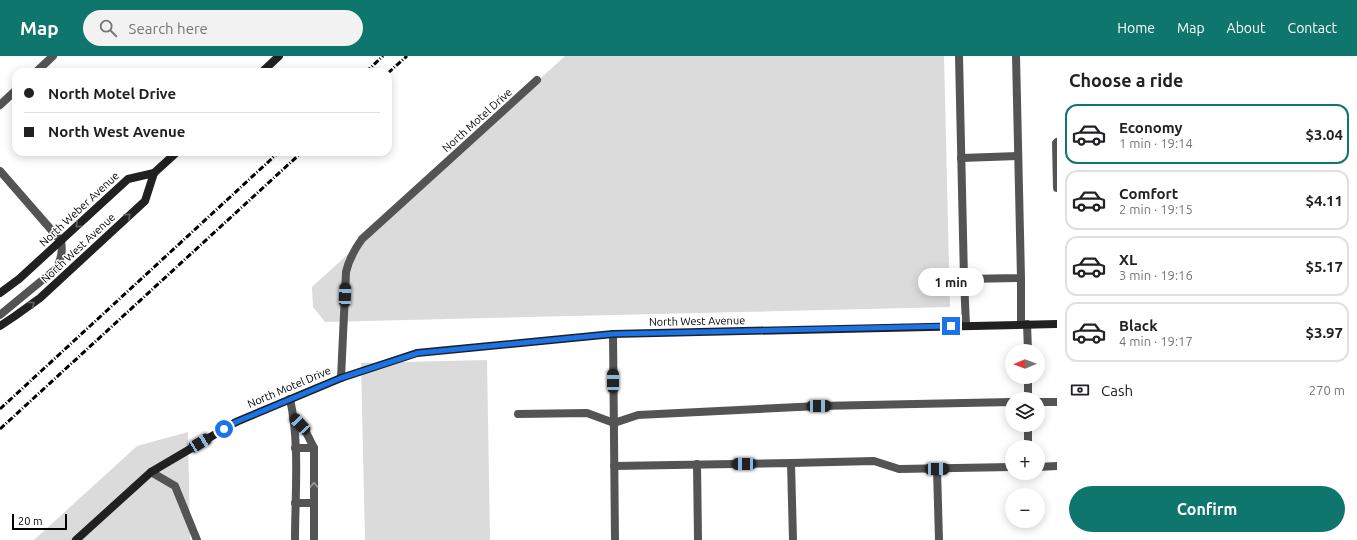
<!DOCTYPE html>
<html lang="en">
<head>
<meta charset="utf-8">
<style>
  :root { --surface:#fff; --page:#f2f2f2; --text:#202124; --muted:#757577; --line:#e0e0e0; --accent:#0f766e }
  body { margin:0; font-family:Ubuntu,sans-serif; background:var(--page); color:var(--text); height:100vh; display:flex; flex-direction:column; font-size:15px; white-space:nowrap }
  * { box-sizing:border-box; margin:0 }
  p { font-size:13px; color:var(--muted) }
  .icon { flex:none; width:22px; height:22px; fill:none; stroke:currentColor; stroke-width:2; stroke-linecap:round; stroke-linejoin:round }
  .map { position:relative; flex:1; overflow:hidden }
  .side { display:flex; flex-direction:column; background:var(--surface); width:300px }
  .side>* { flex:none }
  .top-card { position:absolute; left:12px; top:12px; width:380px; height:88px; border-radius:12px; box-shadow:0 2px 10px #0003; display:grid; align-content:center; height:88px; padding:0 12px; background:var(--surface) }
  .needle { width:26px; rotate:269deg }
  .fabs { position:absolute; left:1005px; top:288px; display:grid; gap:8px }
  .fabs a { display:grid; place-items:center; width:40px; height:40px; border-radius:50%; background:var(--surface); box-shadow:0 2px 10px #0003; font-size:20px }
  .scale { position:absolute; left:12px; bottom:10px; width:55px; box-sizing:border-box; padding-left:4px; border:2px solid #000; border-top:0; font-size:11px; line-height:14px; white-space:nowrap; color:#000; -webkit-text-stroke:3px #fff; paint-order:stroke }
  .end { position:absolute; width:18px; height:18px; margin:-9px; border:5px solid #1a73e8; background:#fff; box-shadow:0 0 0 2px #fff }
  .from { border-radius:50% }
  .bubble { position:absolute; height:28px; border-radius:14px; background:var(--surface); box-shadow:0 2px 10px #0003; font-size:13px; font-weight:700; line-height:28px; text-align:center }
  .car { position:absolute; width:12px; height:24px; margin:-12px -6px; border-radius:5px; box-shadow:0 0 3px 1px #0007; background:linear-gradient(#222 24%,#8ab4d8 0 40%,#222 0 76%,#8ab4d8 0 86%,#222 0) }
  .top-card b { display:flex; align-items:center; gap:14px; height:38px; font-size:15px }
  .top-card b+b { border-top:1px solid var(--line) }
  .top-card i { width:10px; height:10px; background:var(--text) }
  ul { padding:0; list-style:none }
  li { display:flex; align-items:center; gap:12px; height:60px; margin:0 8px 6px; padding:0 4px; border:2px solid var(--line); border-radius:12px }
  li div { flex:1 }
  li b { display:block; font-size:15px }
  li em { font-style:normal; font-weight:700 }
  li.on { border-color:var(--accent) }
  li>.icon { width:36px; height:36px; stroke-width:1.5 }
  h2 { padding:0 12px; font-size:18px; line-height:48px }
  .pay { display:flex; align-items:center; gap:10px; height:44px; padding:0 12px; font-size:15px }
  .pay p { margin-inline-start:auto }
  .primary-button { display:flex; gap:8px; margin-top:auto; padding:8px 12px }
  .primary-button a { flex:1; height:46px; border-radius:24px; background:var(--accent); color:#fff; font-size:16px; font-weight:700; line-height:46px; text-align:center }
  header { display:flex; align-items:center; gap:24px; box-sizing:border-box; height:56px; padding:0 20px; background:var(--accent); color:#fff }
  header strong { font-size:19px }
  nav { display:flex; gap:22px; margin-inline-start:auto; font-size:14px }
  .search { width:280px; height:36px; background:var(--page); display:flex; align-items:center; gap:10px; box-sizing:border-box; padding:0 14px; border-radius:22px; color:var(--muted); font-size:15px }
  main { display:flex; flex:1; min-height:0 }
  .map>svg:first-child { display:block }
  .green { fill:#dbdbdb }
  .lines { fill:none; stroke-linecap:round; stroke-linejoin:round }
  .lane { stroke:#545454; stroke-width:8 }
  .street { stroke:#545454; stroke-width:8 }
  .secondary { stroke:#212121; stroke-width:8 }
  .rail { stroke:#000; stroke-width:3; stroke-dasharray:6 2 1 2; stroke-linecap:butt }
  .oneway { stroke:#646464 }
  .oneway2 { stroke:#989898 }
  .route { stroke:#1a73e8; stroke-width:5 }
  .labels { text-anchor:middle; stroke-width:3; stroke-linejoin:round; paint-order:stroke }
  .street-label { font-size:11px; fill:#000; stroke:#fff }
</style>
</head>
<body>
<header>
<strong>Map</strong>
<div class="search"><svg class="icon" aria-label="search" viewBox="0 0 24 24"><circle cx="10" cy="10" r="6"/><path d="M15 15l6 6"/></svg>Search here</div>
<nav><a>Home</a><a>Map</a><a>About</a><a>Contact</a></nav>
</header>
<main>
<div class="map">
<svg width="1057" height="484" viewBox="0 0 1057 484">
  <rect width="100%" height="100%" fill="#fff"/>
  <g class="green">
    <path d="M565,0H944L950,251L325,266L313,251L312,231Z"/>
    <path d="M487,304L490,484H365L361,307Z"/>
    <path d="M188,376L190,484H34L137,390Z"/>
  </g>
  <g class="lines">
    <g class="lane">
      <path d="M959,0L964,223L1021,222L1016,0"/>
      <path d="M1057,86L1056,87L1057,132"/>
      <path d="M961,102L1018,100"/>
      <path d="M1021,222V268"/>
      <path d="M964,223L966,270"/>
      <path d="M1027,268L1028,295"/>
      <path d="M613,278L615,484"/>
      <path d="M1028,321V343"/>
      <path d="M290,343C300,387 295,439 295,484"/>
      <path d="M1038,346H1057"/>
      <path d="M518,358L587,357L614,367L638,359L819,350L1012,346"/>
      <path d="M294,361L305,374L314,392V484"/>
      <path d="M1028,391V369"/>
      <path d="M295,392H314"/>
      <path d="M791,407L874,405L899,413L1012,411"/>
      <path d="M697,408L698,484"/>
      <path d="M614,410L791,407L793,484"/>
      <path d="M1038,411L1057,410"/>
      <path d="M937,413L939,484"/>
      <path d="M295,447H314"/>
    </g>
    <g class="street">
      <path d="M36,16L53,0"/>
      <path d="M0,49L16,34"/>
      <path d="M0,115L61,185C63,195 61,202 57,212L0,259"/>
      <path d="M341,322L346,216C349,203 354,194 362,183L537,24"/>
      <path d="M151,416L175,430L197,484"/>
    </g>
    <g class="secondary">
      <path d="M262,16L279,0"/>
      <path d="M0,237L19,223L128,123L154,117L177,96"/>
      <path d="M0,270L15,260L40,242L145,145L154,117"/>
      <path d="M76,484L151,416L236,366L341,322L417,297L613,278L1057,268"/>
    </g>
    <g class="rail">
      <path d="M366,16L383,0"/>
      <path d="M388,17L407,0"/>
      <path d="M0,353L279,96"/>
      <path d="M0,373L302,96"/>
    </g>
  </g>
  <defs><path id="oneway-chevron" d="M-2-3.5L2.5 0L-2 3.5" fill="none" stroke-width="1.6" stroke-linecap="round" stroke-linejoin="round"/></defs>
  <g class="oneway">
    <use href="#oneway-chevron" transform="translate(128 160) rotate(-43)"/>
    <use href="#oneway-chevron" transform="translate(78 169) rotate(137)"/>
    <use href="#oneway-chevron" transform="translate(32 248) rotate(-37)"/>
  </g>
  <use class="oneway2" href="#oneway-chevron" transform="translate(314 429) rotate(-90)"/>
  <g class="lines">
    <path class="route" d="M224,373L236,366L341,322L418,297L613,278L951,270"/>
  </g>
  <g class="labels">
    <g class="street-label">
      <text transform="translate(477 64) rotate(-42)" y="4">North Motel Drive</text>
      <text transform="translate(79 153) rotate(-43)" y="4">North Weber Avenue</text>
      <text transform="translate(78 192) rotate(-43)" y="4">North West Avenue</text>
      <text transform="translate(697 265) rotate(-1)" y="4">North West Avenue</text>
      <text transform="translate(289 331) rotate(-23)" y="4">North Motel Drive</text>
    </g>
  </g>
</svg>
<div class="fabs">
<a><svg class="needle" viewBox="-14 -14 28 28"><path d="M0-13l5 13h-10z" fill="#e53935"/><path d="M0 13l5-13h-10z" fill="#757577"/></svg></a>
<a><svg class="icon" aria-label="layers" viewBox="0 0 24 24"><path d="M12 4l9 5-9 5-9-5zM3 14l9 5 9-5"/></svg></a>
<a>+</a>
<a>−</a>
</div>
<div class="scale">20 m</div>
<i class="end from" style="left:224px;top:373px"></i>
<i class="end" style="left:951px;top:270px"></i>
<div class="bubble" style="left:918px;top:212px;width:66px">1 min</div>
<i class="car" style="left:345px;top:239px;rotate:2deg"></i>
<i class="car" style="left:613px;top:325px;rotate:0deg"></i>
<i class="car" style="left:819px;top:350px;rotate:89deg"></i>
<i class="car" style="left:300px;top:368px;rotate:317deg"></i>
<i class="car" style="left:200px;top:387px;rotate:59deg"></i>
<i class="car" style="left:744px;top:408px;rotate:269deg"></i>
<i class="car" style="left:937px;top:413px;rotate:89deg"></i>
<div class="top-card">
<b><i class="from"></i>North Motel Drive</b>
<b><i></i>North West Avenue</b>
</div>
</div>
<section class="side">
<h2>Choose a ride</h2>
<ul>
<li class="on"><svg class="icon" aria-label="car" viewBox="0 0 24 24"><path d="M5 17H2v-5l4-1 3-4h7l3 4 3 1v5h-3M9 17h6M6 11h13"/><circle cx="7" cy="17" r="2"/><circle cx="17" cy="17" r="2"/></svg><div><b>Economy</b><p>1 min · 19:14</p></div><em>$3.04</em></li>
<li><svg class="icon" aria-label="car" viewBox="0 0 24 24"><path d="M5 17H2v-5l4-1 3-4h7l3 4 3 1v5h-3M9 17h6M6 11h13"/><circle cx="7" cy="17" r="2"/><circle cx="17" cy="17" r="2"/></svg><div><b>Comfort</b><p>2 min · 19:15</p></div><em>$4.11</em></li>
<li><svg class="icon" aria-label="car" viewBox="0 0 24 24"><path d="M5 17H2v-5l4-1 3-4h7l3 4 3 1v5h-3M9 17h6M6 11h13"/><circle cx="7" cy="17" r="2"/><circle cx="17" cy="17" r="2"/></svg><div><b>XL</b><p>3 min · 19:16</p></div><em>$5.17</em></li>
<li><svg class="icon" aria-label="car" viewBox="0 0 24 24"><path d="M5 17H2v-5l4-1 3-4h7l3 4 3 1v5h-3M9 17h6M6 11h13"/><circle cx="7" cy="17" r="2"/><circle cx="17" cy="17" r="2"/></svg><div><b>Black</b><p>4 min · 19:17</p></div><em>$3.97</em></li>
</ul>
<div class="pay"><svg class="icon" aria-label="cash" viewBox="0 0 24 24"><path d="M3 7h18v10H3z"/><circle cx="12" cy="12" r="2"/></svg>Cash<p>270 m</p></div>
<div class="primary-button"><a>Confirm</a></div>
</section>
</main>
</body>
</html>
